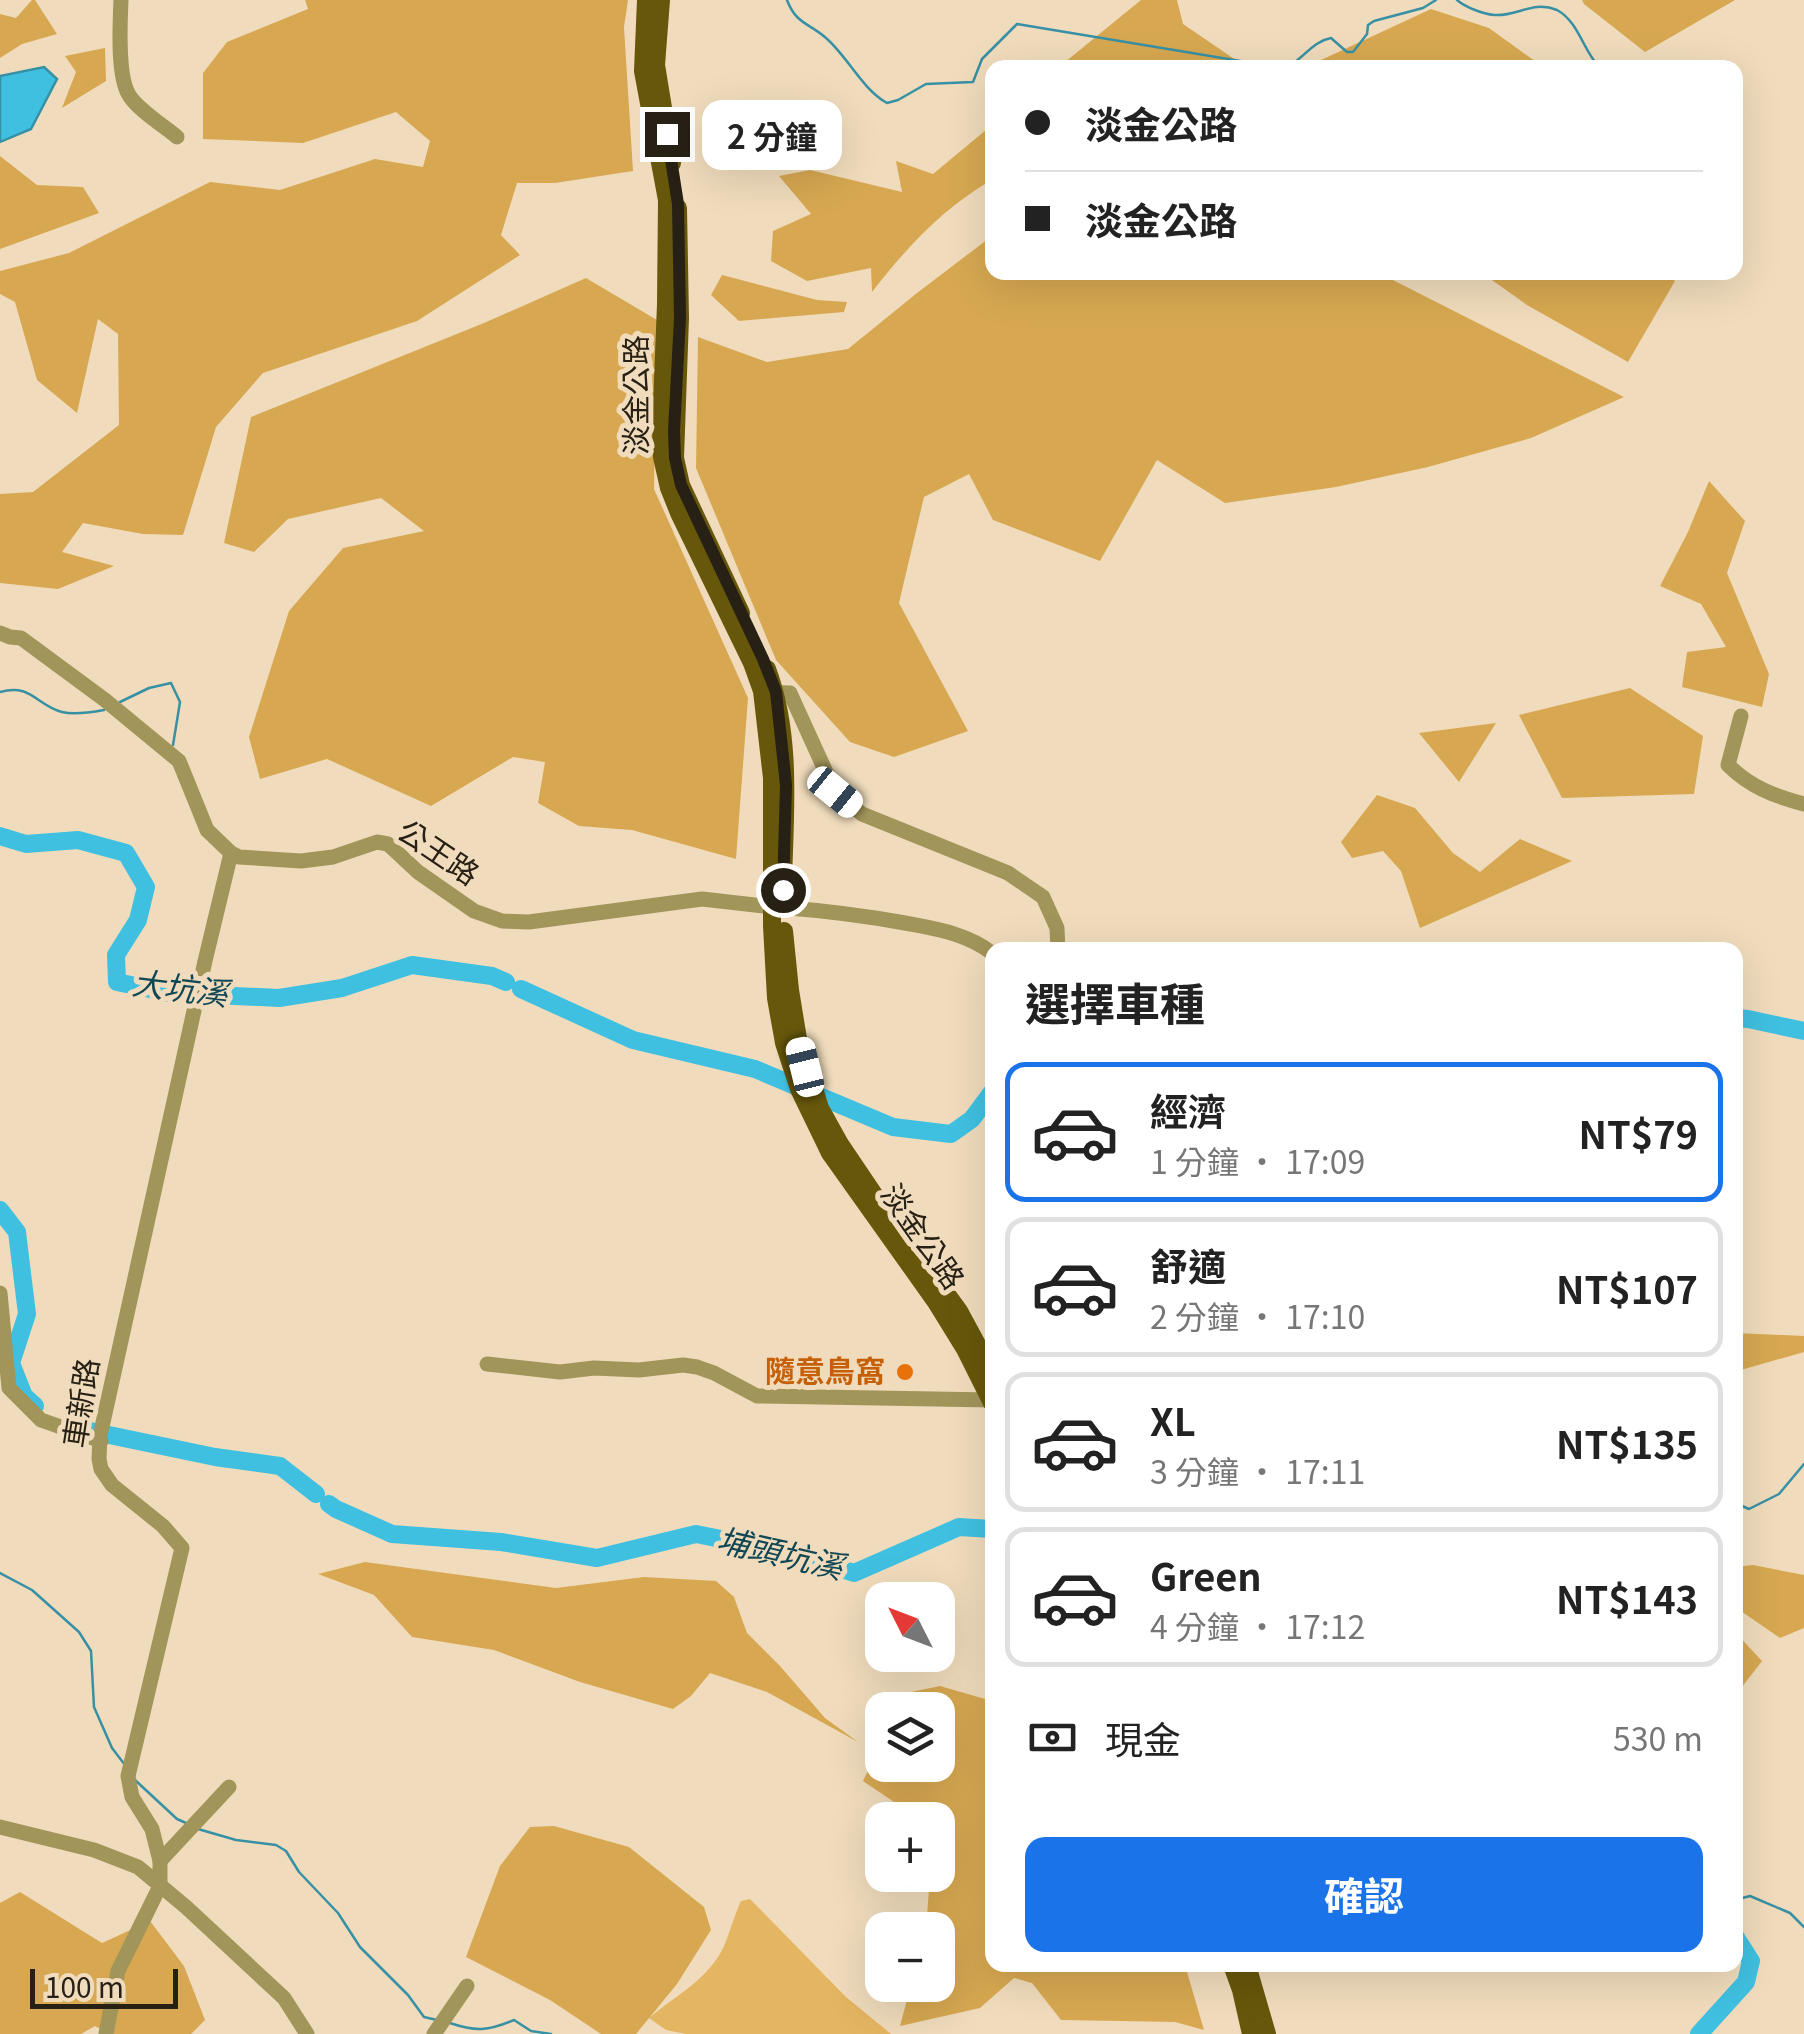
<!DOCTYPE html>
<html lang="zh-TW">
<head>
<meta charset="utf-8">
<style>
  :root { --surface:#fff; --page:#f2f2f2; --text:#222; --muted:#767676; --line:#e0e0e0; --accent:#1a73e8 }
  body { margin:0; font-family:Georgia,"Noto Sans TC",serif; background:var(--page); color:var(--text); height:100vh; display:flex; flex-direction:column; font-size:38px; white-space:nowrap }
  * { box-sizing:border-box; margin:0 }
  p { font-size:32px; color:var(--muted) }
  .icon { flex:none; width:55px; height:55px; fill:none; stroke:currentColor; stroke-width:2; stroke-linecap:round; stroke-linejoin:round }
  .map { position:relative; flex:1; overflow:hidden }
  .drawer { position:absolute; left:985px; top:942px; width:758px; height:1030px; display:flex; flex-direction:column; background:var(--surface); border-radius:20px; box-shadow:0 10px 40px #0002 }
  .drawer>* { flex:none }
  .banner { position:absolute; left:985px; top:60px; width:758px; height:220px; border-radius:20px; box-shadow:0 10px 40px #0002; display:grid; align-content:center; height:220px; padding:0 40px; background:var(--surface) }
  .needle { width:65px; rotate:312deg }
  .tools { position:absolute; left:865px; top:1582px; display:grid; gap:20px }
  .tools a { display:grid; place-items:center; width:90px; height:90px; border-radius:20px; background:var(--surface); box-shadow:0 10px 40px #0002; font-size:50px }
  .scale { position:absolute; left:30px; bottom:25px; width:148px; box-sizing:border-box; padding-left:10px; border:5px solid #272014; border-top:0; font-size:28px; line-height:35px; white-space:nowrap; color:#272014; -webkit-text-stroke:8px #f0dcbc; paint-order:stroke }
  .end { position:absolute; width:45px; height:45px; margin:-22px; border:12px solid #272014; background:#fff; box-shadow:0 0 0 5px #fff }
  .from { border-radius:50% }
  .bubble { position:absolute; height:70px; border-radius:20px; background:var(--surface); box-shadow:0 10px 40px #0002; font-size:32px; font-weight:700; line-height:70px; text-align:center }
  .car { position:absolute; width:30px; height:60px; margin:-30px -15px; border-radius:12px; box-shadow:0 0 8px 2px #0007; background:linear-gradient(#fff 24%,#345 0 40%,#fff 0 76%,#345 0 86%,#fff 0) }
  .banner b { display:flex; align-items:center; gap:35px; height:95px; font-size:38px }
  .banner b+b { border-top:2px solid var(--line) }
  .banner i { width:25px; height:25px; background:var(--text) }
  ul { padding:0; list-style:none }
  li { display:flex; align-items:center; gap:30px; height:140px; margin:0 20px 15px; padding:0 20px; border:5px solid var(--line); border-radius:20px }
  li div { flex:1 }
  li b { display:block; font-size:38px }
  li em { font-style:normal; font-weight:700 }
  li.selected { border-color:var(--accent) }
  li>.icon { width:90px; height:90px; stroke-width:1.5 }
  h2 { padding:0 40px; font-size:45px; line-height:120px }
  .pay { display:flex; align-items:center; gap:25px; height:110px; padding:0 40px; font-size:38px }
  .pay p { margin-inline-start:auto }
  .action { display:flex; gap:20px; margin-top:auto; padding:20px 40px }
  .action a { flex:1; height:115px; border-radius:20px; background:var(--accent); color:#fff; font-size:40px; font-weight:700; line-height:115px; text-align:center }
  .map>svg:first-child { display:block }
  .green { fill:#e5b661 }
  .forest { fill:#d7a851 }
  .water { fill:#40c0e1; stroke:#3890a4; stroke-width:2.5 }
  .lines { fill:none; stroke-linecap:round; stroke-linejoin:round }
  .stream { stroke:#3890a4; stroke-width:2.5 }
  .river { stroke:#40c0e1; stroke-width:18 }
  .minor { stroke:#a2955a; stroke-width:15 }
  .major { stroke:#66570a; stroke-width:18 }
  .route { stroke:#272014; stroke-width:12 }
  .food-dot { fill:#e8710a; stroke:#f0dcbc; stroke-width:4 }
  .labels { text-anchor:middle; stroke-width:10; stroke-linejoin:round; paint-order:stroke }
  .street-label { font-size:30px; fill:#272014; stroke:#f0dcbc }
  .food-label { font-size:30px; font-weight:bold; fill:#c56008; stroke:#f0dcbc; text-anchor:end }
  .water-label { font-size:32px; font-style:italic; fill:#114755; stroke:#f0dcbc }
</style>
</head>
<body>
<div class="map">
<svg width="1804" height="2034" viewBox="0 0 1804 2034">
  <rect width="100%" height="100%" fill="#f0dcbc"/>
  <path class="green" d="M750,1899L846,1997L891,2034H686L666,2030L649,2018C675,1996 709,1979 724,1946C730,1932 734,1916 741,1901Z"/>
  <g class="forest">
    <path d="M32,0H35L57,34L22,44L0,58V14L16,18Z"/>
    <path d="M305,0H628L624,27L633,171L555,183H517L501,235L520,255L417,321L263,373L216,427L183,535L143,534L83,523L62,552L114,566L58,589L0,583V494L33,492L119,425L118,334L98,319L77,413L37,380L15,302L0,294V271L69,253L210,182L280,190L375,159L423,167L430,141L396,112L303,143L203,139V73L227,42L308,9Z"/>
    <path d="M1141,0H1177L1183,24L1246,67H1059Z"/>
    <path d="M1582,0H1735L1645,52L1584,4Z"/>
    <path d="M1431,9L1489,28L1539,64V67H1306Z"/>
    <path d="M105,48L106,81L62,108L76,72L65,56Z"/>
    <path d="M992,125V180C944,207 906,248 872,292L871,268L807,281L771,261L773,231L811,214L779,176L810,170L902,192L896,161L933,174Z"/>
    <path d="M0,156L37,185L83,187L99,213L0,249Z"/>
    <path d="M992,236V272H1090L1091,275L1098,272L1379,273L1624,397L1531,438L1428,467L1336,487L1225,503L1157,460L1100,561L993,520L969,474L924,497L899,603L968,731L894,757L850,742L776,660L696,468L698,337L767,362L848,349L917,293Z"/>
    <path d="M1663,272L1675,281L1628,362L1527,305L1482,273Z"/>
    <path d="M722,275L817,300L847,302L844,312L739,321L711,295Z"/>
    <path d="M586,278L657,320L654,489L748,698L736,859L632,830L579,826L538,803L545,762L513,757L431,806L327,759L260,779L249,737L289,611L343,548L424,531L381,498L288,519L254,552L224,543L251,417L484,323Z"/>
    <path d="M1709,481L1745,521L1727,573L1769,674L1762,707L1682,687L1687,652L1726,647L1701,604L1660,586L1688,532Z"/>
    <path d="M1630,688L1703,736L1694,794L1562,798L1519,715Z"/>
    <path d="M1496,723L1459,782L1419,733Z"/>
    <path d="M1377,795L1415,808L1453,853L1480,872L1520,839L1572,861L1420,928L1401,871L1383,851L1352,858L1341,842Z"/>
    <path d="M1735,1333L1804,1336V1352L1741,1370L1740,1459L1735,1456Z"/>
    <path d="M365,1562L556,1588L644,1577L716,1581L734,1597L747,1633L780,1666L825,1718L858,1742L767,1692L710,1673L691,1696L673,1709L580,1682L494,1650L412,1637L374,1595L318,1574Z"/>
    <path d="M1753,1565L1804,1575V1628L1780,1638L1735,1607V1567Z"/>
    <path d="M1735,1632L1762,1661L1735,1696Z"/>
    <path d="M940,1686L992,1701V1965H1185L1204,2030L1175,2022L1061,2020L1032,1983L1014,1978L980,2008L900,2026L911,1985H938V1930H926L930,1875H938V1820H893L897,1804L863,1781L882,1742V1765H938V1710H895L901,1694Z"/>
    <path d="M554,1826L629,1847L704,1907L711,1930L677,1984L636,2034H601L550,2000L466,1957L500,1866L530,1827Z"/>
    <path d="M20,1892L102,1943L150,1921L184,1966L205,2020L191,2034H110L95,2026L81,2034H0V1903Z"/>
  </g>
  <path class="water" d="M44,67L57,79L31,129L0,142V76Z"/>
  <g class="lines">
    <g class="stream">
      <path d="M787,0C796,24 809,23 826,38C848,57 862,89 887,103L898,100L926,84L973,82L982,59L1017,24L1282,68"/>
      <path d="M1457,0C1465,7 1483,14 1494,15C1517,17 1532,0 1557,10C1579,22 1583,51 1600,68"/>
      <path d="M1286,68C1303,59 1313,41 1331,38L1347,52H1353L1367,34L1368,25L1374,21L1423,8L1436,0"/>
      <path d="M0,692C31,683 36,705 62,712C74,715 93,712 104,710"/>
      <path d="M120,702L149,688L171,683L180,702L173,745"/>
      <path d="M1735,1503L1749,1509L1779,1494L1804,1464"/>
      <path d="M0,1573L32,1590L79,1632L91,1651L94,1707L112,1748L125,1765"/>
      <path d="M135,1780L177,1819L186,1823"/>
      <path d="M198,1829L236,1840L276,1845L286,1851L299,1872L338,1913L360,1947L408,1995L424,2017L437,2020"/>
      <path d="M1735,1900L1750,1896L1790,1913L1804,1927"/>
      <path d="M450,2023C476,2032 488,2031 514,2020L531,2031L551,2034"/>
    </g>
    <g class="river">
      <path d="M0,836L26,844L78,840L126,853L146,887L138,920L116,955L117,982L169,993L279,998L342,988L412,965L492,976L506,982"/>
      <path d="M521,989L633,1040L755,1069L893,1127L951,1134L972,1119L992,1092"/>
      <path d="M1735,1018L1748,1019L1804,1031"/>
      <path d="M0,1210L17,1232L27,1314L11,1363L24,1396L35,1406"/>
      <path d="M85,1430L215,1457L280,1466L316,1494"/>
      <path d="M329,1504L336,1509L392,1534L501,1542L597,1558L696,1534L795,1554L854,1573L959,1527L992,1529"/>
      <path d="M1699,2034L1746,1982L1751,1961L1735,1936"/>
    </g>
    <g class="minor">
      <path d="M121,0C120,23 117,76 129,95C137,109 164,126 177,137"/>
      <path d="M0,633L10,637L21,638L105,700L179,761L207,830L231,853L239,857L301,861L333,857L377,842L388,844L418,872L474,911L502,921L529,922L702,899L764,906"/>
      <path d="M766,692L790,693L835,792L862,814L1008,873L1043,897L1057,928L1058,950"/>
      <path d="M1741,716L1728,765C1750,787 1774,796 1804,804"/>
      <path d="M789,908C828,911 866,916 905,923C936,929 966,933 992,953"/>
      <path d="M0,1293L9,1388L41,1420L101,1441"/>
      <path d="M487,1364L560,1372L594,1368L639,1370L683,1365L697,1367L714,1373L757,1396L992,1400"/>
      <path d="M0,1827L94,1850L138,1867L186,1907L284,1998L307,2034"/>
      <path d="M160,1861L229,1787"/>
      <path d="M106,2034L118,1971L160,1886V1861L152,1829L132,1797L128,1776L182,1548L163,1526L112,1485L101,1469L99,1459L100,1436L205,961L231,853"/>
      <path d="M434,2034L467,1986"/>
    </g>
    <g class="major">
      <path d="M646,0L643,71L667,200L666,304L661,430L662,457L669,488L679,513L752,663L762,691L772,778V926L776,998L784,1043L799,1089L830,1153L936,1302L965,1349L992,1403"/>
      <path d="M661,0L656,65L672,163"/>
      <path d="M678,208L680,318L675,458L681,485L741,613"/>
      <path d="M767,669C792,735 785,811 783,880"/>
      <path d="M784,931L790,990L798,1039L820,1108L840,1144L873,1193L959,1311L992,1372"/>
      <path d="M1232,1965L1241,1990L1251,2034"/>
      <path d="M1247,1965L1267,2034"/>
    </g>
  </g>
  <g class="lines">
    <path class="route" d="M667,134L678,204L680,318L674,431L675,458L681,485L763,659L776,692L786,785L783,890"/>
  </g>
  <circle class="food-dot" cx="905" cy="1372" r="10"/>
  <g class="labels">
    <g class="street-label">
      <text transform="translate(637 395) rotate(-90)" y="10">淡金公路</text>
      <text transform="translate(438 853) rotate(34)" y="10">公王路</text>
      <text transform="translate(922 1237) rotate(55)" y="10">淡金公路</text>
      <text transform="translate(82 1403) rotate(-81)" y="10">車新路</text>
    </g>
    <g class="food-label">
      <text x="885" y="1382">隨意鳥窩</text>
    </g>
    <g class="water-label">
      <text transform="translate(180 989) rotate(7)" y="11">大坑溪</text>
      <text transform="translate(780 1554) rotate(13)" y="11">埔頭坑溪</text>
    </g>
  </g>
</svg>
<div class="tools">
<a><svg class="needle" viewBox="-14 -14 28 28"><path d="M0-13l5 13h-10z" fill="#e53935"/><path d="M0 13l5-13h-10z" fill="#767676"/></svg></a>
<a><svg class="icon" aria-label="layers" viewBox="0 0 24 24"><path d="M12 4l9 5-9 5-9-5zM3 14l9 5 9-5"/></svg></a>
<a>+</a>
<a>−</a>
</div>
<div class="scale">100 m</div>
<i class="end from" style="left:783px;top:890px"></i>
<i class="end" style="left:667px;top:134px"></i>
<div class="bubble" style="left:702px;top:100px;width:140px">2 分鐘</div>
<i class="car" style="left:835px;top:792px;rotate:129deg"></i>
<i class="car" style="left:805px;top:1067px;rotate:346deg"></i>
<div class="banner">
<b><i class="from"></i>淡金公路</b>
<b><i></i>淡金公路</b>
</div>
<section class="drawer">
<h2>選擇車種</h2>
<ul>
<li class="selected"><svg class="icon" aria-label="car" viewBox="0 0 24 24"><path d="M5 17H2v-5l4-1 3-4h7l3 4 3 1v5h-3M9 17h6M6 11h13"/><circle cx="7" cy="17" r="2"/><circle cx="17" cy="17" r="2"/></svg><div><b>經濟</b><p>1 分鐘 · 17:09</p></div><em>NT$79</em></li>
<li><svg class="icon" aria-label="car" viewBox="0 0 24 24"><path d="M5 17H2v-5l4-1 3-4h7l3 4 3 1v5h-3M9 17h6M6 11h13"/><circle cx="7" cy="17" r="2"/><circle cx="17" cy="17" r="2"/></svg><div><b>舒適</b><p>2 分鐘 · 17:10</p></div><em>NT$107</em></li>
<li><svg class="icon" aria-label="car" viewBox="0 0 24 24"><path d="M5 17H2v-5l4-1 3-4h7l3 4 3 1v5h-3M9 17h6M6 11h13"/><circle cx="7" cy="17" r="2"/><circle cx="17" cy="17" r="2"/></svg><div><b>XL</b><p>3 分鐘 · 17:11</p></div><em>NT$135</em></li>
<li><svg class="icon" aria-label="car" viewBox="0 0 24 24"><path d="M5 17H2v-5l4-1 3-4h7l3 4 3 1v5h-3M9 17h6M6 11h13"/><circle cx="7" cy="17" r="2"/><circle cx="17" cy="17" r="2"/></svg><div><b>Green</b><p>4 分鐘 · 17:12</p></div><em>NT$143</em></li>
</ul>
<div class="pay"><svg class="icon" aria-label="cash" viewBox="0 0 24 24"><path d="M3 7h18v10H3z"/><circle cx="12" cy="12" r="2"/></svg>現金<p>530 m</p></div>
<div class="action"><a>確認</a></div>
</section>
</div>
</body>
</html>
